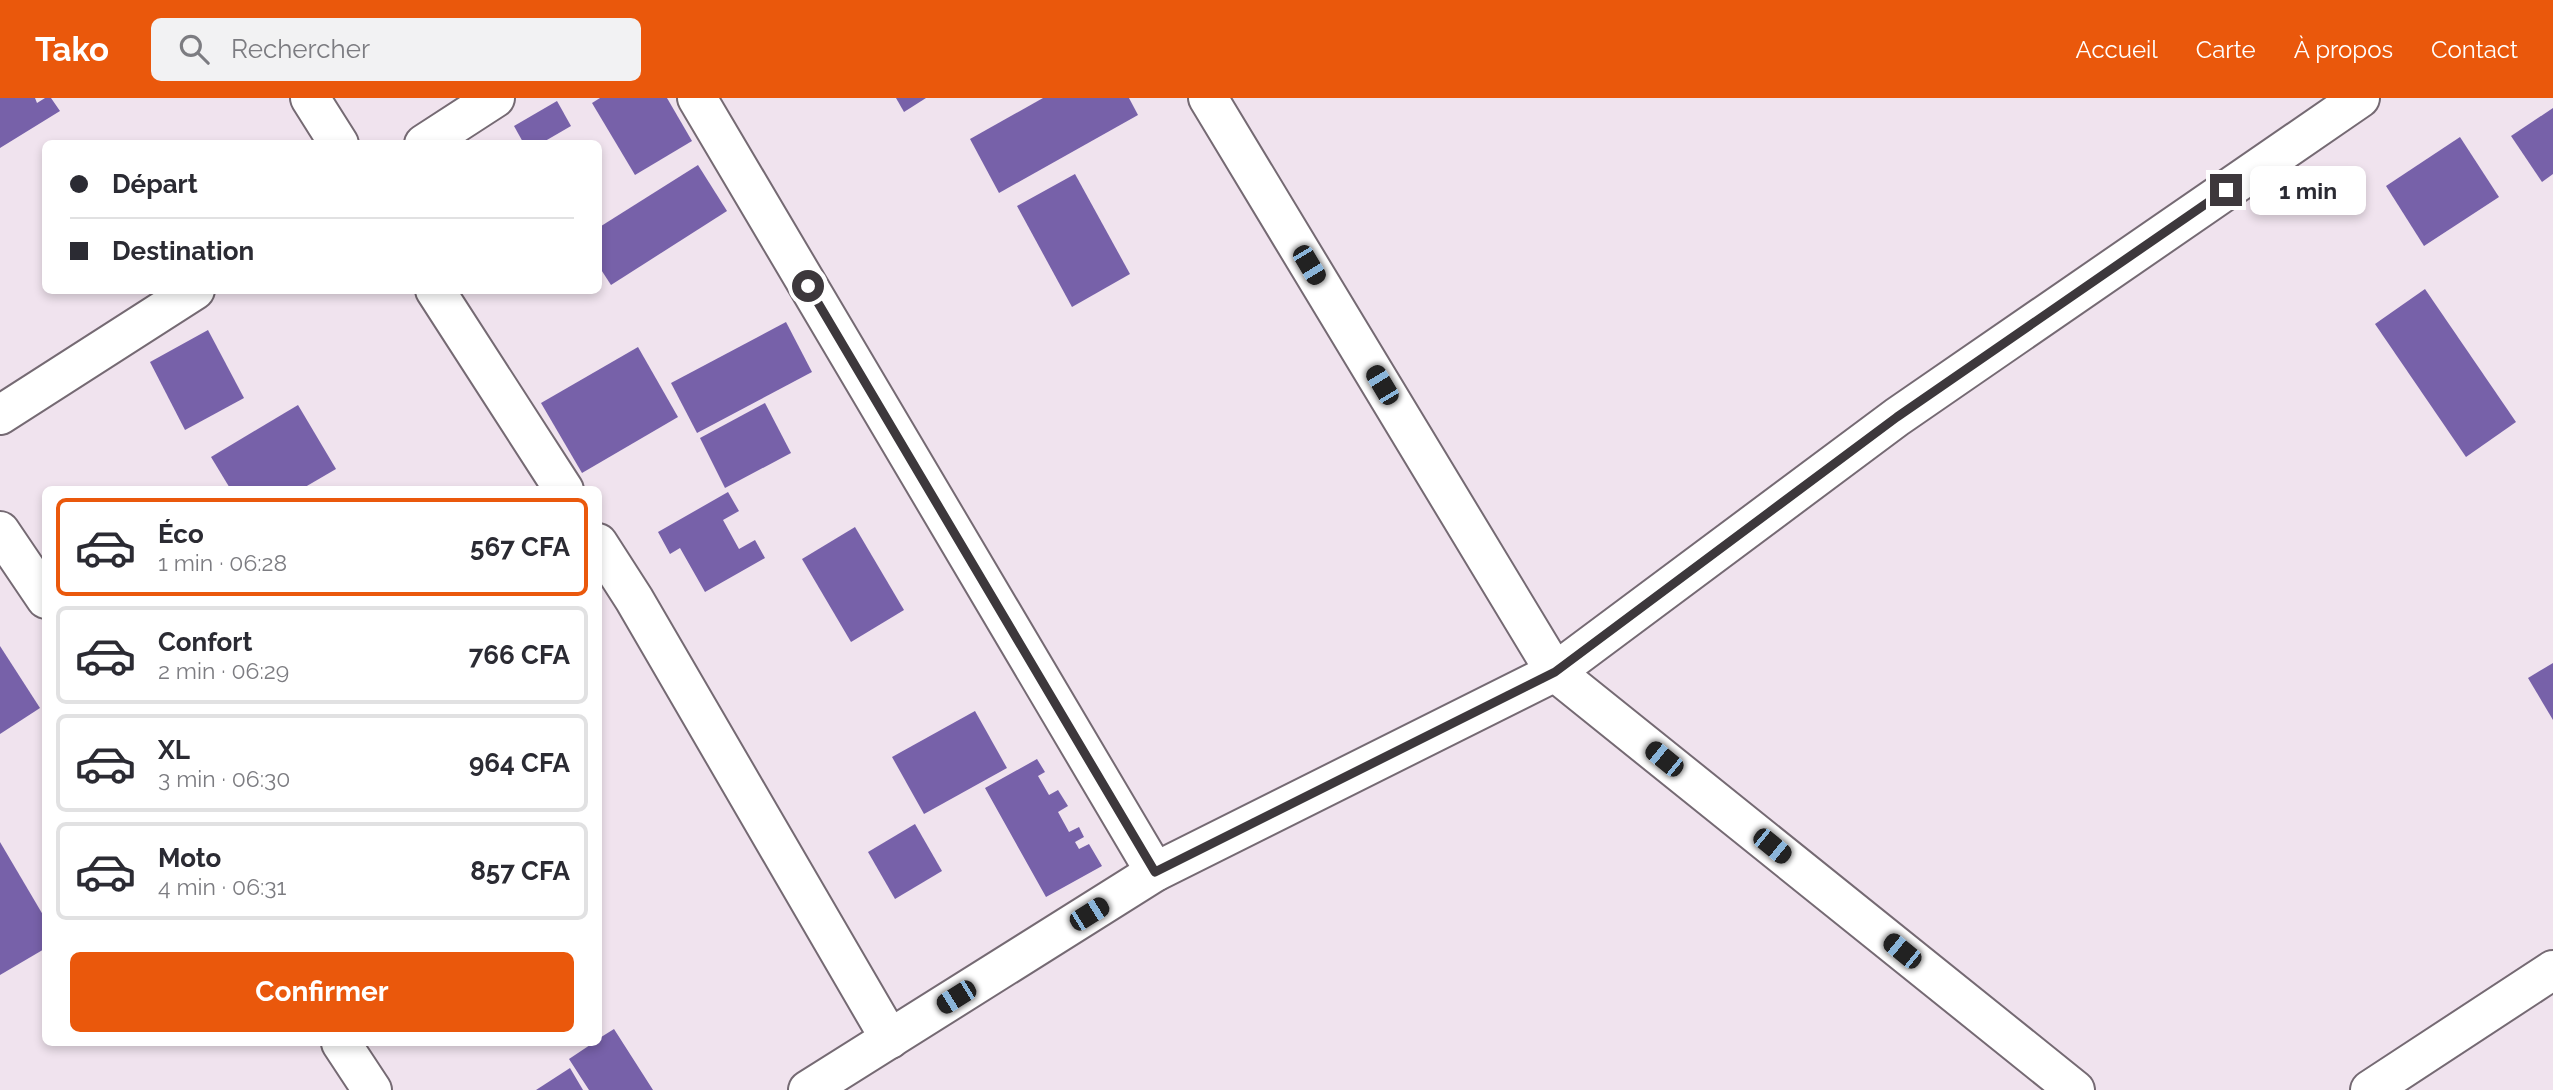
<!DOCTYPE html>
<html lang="fr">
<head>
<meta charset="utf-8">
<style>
  :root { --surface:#fff; --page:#f2f2f3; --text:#2b2b33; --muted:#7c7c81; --line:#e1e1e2; --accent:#ea580c }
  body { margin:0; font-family:Raleway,sans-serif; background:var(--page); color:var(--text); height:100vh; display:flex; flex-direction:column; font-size:26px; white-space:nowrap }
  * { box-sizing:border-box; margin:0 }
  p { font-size:23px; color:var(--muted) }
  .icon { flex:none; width:38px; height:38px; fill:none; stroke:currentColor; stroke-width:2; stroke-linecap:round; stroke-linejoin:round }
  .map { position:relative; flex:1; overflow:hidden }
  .details { position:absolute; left:42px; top:388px; width:560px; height:560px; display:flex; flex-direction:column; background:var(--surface); border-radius:10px; box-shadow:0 4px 10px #0003 }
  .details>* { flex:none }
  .banner { position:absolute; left:42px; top:42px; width:560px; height:154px; border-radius:10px; box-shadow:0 4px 10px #0003; display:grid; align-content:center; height:154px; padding:0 28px; background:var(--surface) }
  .end { position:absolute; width:32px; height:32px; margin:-16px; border:9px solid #3d383c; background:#fff; box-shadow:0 0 0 4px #fff }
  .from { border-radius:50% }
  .bubble { position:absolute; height:49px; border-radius:10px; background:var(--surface); box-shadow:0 4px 10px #0003; font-size:23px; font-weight:700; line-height:49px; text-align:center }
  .car { position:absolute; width:21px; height:42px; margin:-21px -10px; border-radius:9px; box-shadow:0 0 5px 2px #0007; background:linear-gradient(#222 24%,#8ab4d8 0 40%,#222 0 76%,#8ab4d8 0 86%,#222 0) }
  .banner b { display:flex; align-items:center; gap:24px; height:66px; font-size:26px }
  .banner b+b { border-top:2px solid var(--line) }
  .banner i { width:18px; height:18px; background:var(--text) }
  ul { padding:12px 0 0; list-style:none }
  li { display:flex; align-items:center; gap:21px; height:98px; margin:0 14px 10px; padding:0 14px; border:4px solid var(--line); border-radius:10px }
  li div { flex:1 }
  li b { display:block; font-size:26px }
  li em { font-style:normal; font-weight:700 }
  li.current { border-color:var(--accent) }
  li>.icon { width:63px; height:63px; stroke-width:1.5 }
  .primary-button { display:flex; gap:14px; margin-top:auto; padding:14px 28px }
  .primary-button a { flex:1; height:80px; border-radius:10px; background:var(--accent); color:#fff; font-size:28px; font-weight:700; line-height:80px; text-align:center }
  header { display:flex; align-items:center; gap:42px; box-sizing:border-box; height:98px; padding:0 35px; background:var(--accent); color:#fff }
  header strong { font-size:33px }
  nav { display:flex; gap:38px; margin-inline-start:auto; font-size:24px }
  .search { width:490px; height:63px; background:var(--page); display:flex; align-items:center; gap:18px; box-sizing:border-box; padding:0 24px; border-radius:10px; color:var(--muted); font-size:26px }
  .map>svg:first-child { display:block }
  .building { fill:#7761a9 }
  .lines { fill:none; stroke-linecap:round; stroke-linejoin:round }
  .street-casing { stroke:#756a73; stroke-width:42 }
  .street { stroke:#fff; stroke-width:38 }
  .route { stroke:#3d383c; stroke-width:9 }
</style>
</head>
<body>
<header>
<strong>Tako</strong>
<div class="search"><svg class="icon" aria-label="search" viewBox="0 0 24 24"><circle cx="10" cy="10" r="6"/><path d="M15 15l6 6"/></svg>Rechercher</div>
<nav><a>Accueil</a><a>Carte</a><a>À propos</a><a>Contact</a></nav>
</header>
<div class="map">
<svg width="2553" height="992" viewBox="0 0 2553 992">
  <rect width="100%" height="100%" fill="#f0e3ee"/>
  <g class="building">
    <path d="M0,0H35L37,5L45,0H51L60,13L0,50Z"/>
    <path d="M600,0H667L692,43L635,77L592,5Z"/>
    <path d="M896,0H926L904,14Z"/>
    <path d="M1043,0H1129L1138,17L999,95L970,41Z"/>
    <path d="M557,3L571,28L540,46H524L514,28Z"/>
    <path d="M2553,10V76L2542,84L2511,38Z"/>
    <path d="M2460,39L2499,99L2424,148L2386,88Z"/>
    <path d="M698,67L727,113L611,187L598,167V130Z"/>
    <path d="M1075,76L1130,176L1072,209L1017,108Z"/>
    <path d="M2425,191L2516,324L2466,359L2375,226Z"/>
    <path d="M786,224L812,274L697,335L671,285Z"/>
    <path d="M208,232L244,300L185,332L150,264Z"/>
    <path d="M638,249L678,319L582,375L541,305Z"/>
    <path d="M765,305L791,355L725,390L700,340Z"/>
    <path d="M298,307L336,371L300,392H231L211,359Z"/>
    <path d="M728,394L739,413L723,422L739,451L755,442L765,460L705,494L680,450L670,456L658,434Z"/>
    <path d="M855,429L904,512L851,544L802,461Z"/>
    <path d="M0,548L40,610L0,636Z"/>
    <path d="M2553,565V622L2528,580Z"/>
    <path d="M975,613L1007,670L924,716L892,659Z"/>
    <path d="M1037,661L1045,674L1038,678L1049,697L1058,692L1068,708L1058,714L1069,734L1079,729L1084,739L1075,744L1079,751L1089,746L1102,768L1046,799L985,690Z"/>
    <path d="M915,726L942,773L895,801L868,754Z"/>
    <path d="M0,744L46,822V850L0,877Z"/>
    <path d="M614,931L653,992H589L569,961L593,945H598V941Z"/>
    <path d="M570,970L583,992H536Z"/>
  </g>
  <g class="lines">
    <g class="street-casing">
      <g id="street">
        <path d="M310,0L339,46"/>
        <path d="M697,0L1155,774"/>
        <path d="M1208,0L1555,574L2075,992"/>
        <path d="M424,46L495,0"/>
        <path d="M435,192L564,392"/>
        <path d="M0,317L195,192"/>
        <path d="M0,433L46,501"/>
        <path d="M598,445L634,501L890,941"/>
        <path d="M341,945L372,992"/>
        <path d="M808,992L1155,774L1555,574L1897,319L2360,0"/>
        <path d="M2370,992L2553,872"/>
      </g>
    </g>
    <use href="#street" class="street"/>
  </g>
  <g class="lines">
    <path class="route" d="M808,188L1155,774L1555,574L1897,319L2226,92"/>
  </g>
</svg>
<i class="end from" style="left:808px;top:188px"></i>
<i class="end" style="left:2226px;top:92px"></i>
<div class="bubble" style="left:2250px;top:68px;width:116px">1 min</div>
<i class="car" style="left:1309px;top:167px;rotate:149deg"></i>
<i class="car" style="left:1382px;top:287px;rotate:329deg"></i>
<i class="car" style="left:1664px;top:661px;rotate:309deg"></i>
<i class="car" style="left:1772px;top:748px;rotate:129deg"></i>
<i class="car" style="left:1089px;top:816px;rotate:58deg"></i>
<i class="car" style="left:1902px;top:853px;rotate:309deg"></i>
<i class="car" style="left:956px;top:899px;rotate:238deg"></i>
<div class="banner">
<b><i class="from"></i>Départ</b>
<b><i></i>Destination</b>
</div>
<section class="details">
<ul>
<li class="current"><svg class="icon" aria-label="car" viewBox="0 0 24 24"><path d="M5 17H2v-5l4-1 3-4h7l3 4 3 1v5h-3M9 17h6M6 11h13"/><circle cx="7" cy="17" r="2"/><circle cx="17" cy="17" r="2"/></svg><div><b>Éco</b><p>1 min · 06:28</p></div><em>567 CFA</em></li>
<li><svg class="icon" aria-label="car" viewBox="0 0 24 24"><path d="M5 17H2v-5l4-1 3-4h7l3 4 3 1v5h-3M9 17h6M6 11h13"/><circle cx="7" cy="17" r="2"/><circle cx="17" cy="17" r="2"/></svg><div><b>Confort</b><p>2 min · 06:29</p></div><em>766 CFA</em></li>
<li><svg class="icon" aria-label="car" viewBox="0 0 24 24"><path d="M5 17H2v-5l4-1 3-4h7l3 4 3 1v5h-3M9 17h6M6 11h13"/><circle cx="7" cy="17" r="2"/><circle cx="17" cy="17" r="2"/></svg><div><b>XL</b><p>3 min · 06:30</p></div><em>964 CFA</em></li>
<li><svg class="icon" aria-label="car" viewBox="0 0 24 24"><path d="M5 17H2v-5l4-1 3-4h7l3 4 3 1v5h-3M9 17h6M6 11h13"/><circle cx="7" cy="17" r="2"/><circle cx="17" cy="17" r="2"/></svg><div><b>Moto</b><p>4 min · 06:31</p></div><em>857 CFA</em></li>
</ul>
<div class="primary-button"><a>Confirmer</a></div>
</section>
</div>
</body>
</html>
